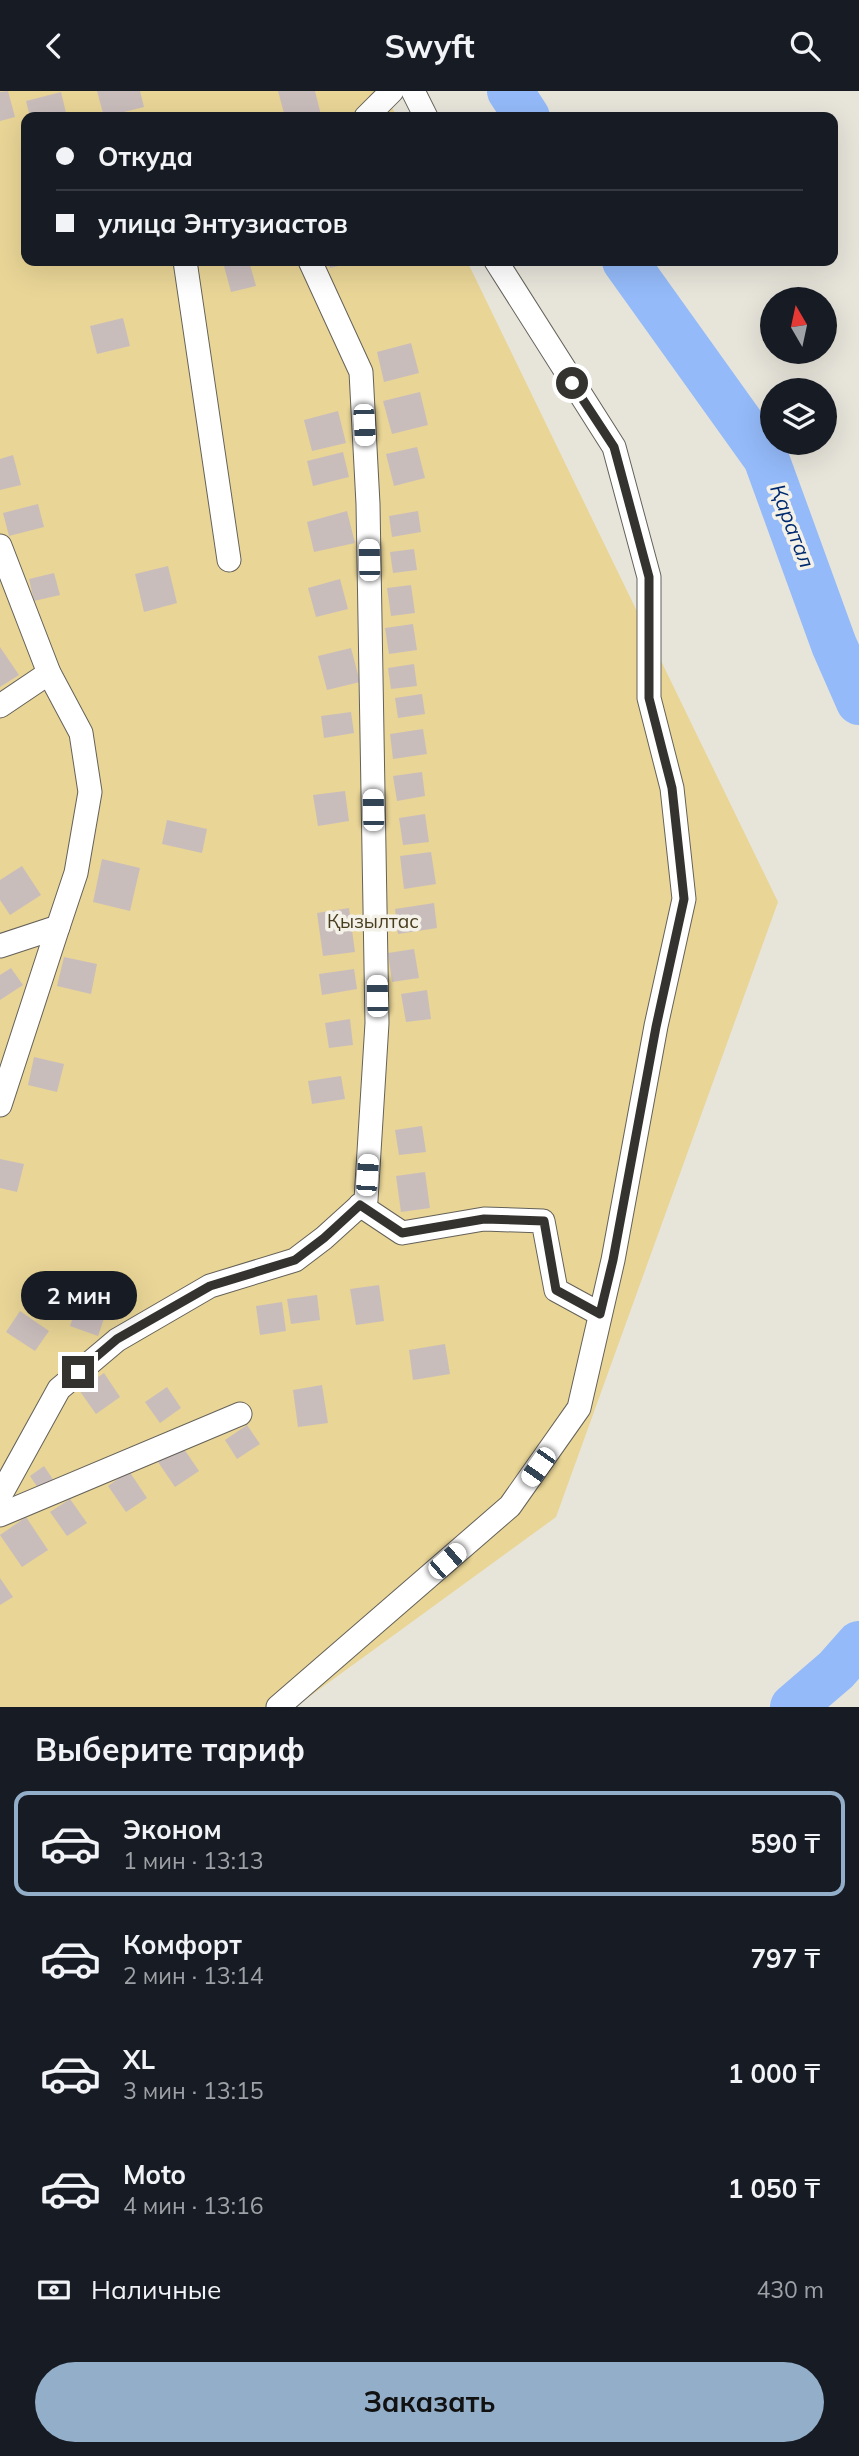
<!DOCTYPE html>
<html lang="ru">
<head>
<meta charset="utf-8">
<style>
  :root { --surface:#171b24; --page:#20242c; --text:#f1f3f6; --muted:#9ea1a6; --line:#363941; --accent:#92aec8 }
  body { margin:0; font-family:Mulish,sans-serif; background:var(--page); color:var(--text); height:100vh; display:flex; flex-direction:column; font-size:26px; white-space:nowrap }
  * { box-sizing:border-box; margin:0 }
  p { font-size:23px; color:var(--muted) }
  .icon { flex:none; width:38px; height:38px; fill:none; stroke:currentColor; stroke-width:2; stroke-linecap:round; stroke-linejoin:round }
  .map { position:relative; height:1616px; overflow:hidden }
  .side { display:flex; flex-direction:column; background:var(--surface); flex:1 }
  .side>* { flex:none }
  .hud { position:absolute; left:21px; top:21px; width:817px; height:154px; border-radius:14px; box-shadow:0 7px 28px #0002; display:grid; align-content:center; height:154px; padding:0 35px; background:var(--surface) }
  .needle { width:46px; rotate:351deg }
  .fabs { position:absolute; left:760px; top:196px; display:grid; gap:14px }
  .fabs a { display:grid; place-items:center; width:77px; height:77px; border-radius:50%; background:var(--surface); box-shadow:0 7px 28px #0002; font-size:35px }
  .end { position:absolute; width:32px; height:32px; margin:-16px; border:9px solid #34332f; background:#fff; box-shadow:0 0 0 4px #fff }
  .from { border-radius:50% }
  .bubble { position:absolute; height:49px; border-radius:24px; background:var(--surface); box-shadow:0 7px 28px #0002; font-size:23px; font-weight:700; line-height:49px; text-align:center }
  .car { position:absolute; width:21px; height:42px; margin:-21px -10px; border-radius:9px; box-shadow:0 0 5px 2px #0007; background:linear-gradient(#fff 24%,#345 0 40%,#fff 0 76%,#345 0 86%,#fff 0) }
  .hud b { display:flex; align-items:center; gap:24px; height:66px; font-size:26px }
  .hud b+b { border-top:2px solid var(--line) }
  .hud i { width:18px; height:18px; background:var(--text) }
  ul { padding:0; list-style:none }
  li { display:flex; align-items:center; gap:21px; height:105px; margin:0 14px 10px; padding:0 21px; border:4px solid transparent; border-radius:14px }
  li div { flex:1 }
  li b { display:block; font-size:26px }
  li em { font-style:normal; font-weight:700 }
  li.current { border-color:var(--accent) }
  li>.icon { width:63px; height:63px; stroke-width:1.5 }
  h2 { padding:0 35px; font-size:32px; line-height:84px }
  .pay { display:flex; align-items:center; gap:18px; height:77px; padding:0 35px; font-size:26px }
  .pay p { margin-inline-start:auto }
  .cta { display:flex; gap:14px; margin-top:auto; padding:14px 35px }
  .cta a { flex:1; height:80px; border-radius:42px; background:var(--accent); color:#111; font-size:28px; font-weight:700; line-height:80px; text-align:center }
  header { display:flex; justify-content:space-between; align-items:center; height:91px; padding:0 35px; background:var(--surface); font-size:32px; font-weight:700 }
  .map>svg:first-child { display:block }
  .green { fill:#e9d596 }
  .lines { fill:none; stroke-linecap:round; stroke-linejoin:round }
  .river { stroke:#94baf9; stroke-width:46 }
  .building { fill:#c9bdbc }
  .street-casing { stroke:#646159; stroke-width:25 }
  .street { stroke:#fff; stroke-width:23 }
  .route { stroke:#34332f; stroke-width:9 }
  .labels { text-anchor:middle; stroke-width:7; stroke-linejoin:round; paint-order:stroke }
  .park-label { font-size:19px; fill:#483d1c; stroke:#f4f1e8 }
  .water-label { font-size:21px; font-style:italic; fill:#002a70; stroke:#f4f1e8 }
</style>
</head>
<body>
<header><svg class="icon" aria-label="back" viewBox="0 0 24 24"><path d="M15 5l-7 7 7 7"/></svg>Swyft<svg class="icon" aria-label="search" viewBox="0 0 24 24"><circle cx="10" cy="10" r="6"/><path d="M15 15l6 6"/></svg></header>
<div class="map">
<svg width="859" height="1616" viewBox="0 0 859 1616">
  <rect width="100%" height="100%" fill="#e7e4da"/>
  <path class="green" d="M0,0H384L397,26H26V170H467L778,811L556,1426L295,1616H0Z"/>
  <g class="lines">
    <g class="river">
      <path d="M510,0L527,26"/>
      <path d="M625,170L766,367L834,554L859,611"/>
      <path d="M793,1616L836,1579L859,1553"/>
    </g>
  </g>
  <g class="building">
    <path d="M8,0L15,26L0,30V1Z"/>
    <path d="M97,0H140L144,16L104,26Z"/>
    <path d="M278,0H315L321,24L285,26Z"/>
    <path d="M61,1L67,26H30L26,10Z"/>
    <path d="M245,170H249L256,195L231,201L224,175Z"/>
    <path d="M328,170H355V171L330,177Z"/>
    <path d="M123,227L130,255L97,263L90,235Z"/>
    <path d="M411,252L419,282L384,291L377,261Z"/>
    <path d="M420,301L428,334L392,343L383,310Z"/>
    <path d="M338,320L346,352L312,360L304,329Z"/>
    <path d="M417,356L425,387L394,395L386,363Z"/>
    <path d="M343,361L349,386L313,395L307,370Z"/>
    <path d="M13,364L21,394L0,399V368Z"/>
    <path d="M38,413L44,436L9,445L3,422Z"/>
    <path d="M347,420L355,452L314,461L307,431Z"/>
    <path d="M418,420L421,441L392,446L389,425Z"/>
    <path d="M414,458L417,479L393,482L390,461Z"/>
    <path d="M168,475L177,512L144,521L135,483Z"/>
    <path d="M54,482L60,504L34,510L29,488Z"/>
    <path d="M340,488L348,518L316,526L308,497Z"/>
    <path d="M411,494L415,522L391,525L387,497Z"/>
    <path d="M413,533L417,559L389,563L385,537Z"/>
    <path d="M0,556L19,584L0,596Z"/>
    <path d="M351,557L360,591L327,599L318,565Z"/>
    <path d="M414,573L417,595L391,598L388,577Z"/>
    <path d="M422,603L425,623L398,627L395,607Z"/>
    <path d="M351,621L354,642L324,647L321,625Z"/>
    <path d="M423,638L427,663L393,668L390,643Z"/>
    <path d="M422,681L425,705L397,710L393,685Z"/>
    <path d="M345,700L349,730L318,735L313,704Z"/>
    <path d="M425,723L429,751L403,754L399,727Z"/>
    <path d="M167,729L207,738L202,762L162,753Z"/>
    <path d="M431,761L436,793L404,798L400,765Z"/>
    <path d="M102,768L140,777L130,820L93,811Z"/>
    <path d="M22,775L41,804L10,824L0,809V789Z"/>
    <path d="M434,812L437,837L398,843L395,818Z"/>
    <path d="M349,817L355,861L323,865L317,822Z"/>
    <path d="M414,858L419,887L392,891L388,862Z"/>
    <path d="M64,866L97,873L91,903L57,895Z"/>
    <path d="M11,877L23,894L0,909V884Z"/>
    <path d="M354,878L357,898L322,904L319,883Z"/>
    <path d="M427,899L431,928L406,931L401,903Z"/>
    <path d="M350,928L353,954L329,957L325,932Z"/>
    <path d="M34,966L64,973L57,1001L28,994Z"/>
    <path d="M341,985L345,1008L312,1013L308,990Z"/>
    <path d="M422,1035L426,1061L399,1064L395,1039Z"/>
    <path d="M0,1068L24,1073L17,1101L0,1097Z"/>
    <path d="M425,1081L430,1117L401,1121L396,1085Z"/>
    <path d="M379,1194L384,1230L356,1234L350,1198Z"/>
    <path d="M317,1204L320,1229L291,1233L287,1208Z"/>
    <path d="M79,1209L107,1219L98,1245L70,1235Z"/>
    <path d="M282,1211L286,1240L260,1244L256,1215Z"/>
    <path d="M20,1220L49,1240L35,1260L6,1241Z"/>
    <path d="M445,1253L450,1283L413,1289L409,1259Z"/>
    <path d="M104,1282L120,1306L96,1323L79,1299Z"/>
    <path d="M322,1294L328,1332L298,1336L293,1299Z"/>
    <path d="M167,1296L181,1317L160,1332L145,1311Z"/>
    <path d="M247,1334L260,1353L237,1368L225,1349Z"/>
    <path d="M182,1355L199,1380L175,1396L158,1371Z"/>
    <path d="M44,1375L54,1390L40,1400L30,1385Z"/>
    <path d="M129,1380L147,1407L126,1421L108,1395Z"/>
    <path d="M70,1408L87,1432L67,1445L50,1421Z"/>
    <path d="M26,1426L48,1459L22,1476L0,1444Z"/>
    <path d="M0,1487L13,1506L0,1514Z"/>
  </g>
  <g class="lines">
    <g class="street-casing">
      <g id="street">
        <path d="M413,0L426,26"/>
        <path d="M366,26L392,0"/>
        <path d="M185,170L229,469"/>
        <path d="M0,455L49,582L81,642L90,701L76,782L58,836L0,855"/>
        <path d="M0,615L49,582"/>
        <path d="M0,1014L58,836"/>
        <path d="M360,1114L402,1142L484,1128L543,1130L556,1199L600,1223"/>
        <path d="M0,1405L59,1298L117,1249L210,1195L295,1169L324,1147L366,1109L377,932L368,413L361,281L310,170"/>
        <path d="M0,1424L240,1323"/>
        <path d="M278,1616L510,1415L579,1317L613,1169L656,935L684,808L672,697L649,607V486L614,356L496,170"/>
      </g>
    </g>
    <use href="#street" class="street"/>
  </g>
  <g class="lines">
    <path class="route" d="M78,1281L117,1248L210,1195L295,1169L324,1147L360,1114L402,1142L484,1128L544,1130L556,1199L600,1223L613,1169L656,936L684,808L672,697L649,607V486L614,356L572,292"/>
  </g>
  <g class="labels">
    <g class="park-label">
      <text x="373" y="837">Қызылтас</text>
    </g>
    <g class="water-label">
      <text transform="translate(792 435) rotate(69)" y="7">Қаратал</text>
    </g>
  </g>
</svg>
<div class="fabs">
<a><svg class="needle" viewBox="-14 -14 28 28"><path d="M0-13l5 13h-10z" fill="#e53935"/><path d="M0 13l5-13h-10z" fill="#9ea1a6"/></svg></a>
<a><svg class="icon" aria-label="layers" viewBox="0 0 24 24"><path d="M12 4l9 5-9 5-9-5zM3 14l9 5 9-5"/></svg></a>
</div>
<i class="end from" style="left:572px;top:292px"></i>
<i class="end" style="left:78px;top:1281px"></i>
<div class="bubble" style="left:21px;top:1180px;width:116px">2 мин</div>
<i class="car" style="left:364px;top:334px;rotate:177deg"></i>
<i class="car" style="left:369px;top:469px;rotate:359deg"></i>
<i class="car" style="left:373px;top:719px;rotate:359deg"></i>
<i class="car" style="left:377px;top:905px;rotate:359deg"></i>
<i class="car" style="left:367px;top:1084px;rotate:4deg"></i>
<i class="car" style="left:538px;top:1376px;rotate:215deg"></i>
<i class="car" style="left:447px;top:1470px;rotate:49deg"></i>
<div class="hud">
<b><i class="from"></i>Откуда</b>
<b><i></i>улица Энтузиастов</b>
</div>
</div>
<section class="side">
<h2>Выберите тариф</h2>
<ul>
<li class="current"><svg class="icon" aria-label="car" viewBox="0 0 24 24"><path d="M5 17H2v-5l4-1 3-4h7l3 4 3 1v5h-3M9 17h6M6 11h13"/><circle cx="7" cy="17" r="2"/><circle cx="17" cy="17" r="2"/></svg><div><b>Эконом</b><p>1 мин · 13:13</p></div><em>590 ₸</em></li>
<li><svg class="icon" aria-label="car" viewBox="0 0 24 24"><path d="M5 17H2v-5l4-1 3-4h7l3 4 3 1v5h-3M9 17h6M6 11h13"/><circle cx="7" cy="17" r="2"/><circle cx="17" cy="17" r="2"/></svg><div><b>Комфорт</b><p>2 мин · 13:14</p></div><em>797 ₸</em></li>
<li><svg class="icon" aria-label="car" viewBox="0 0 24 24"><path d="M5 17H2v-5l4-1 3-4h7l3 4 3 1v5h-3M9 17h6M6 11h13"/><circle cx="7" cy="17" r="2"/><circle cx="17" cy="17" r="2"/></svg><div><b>XL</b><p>3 мин · 13:15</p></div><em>1 000 ₸</em></li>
<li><svg class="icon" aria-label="car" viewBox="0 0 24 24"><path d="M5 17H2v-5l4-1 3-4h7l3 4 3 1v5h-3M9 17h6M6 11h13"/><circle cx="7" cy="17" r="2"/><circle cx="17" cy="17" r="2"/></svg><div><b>Moto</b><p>4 мин · 13:16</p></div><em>1 050 ₸</em></li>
</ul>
<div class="pay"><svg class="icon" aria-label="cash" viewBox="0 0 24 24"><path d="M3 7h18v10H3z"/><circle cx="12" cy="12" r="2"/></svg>Наличные<p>430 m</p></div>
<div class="cta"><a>Заказать</a></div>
</section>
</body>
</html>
